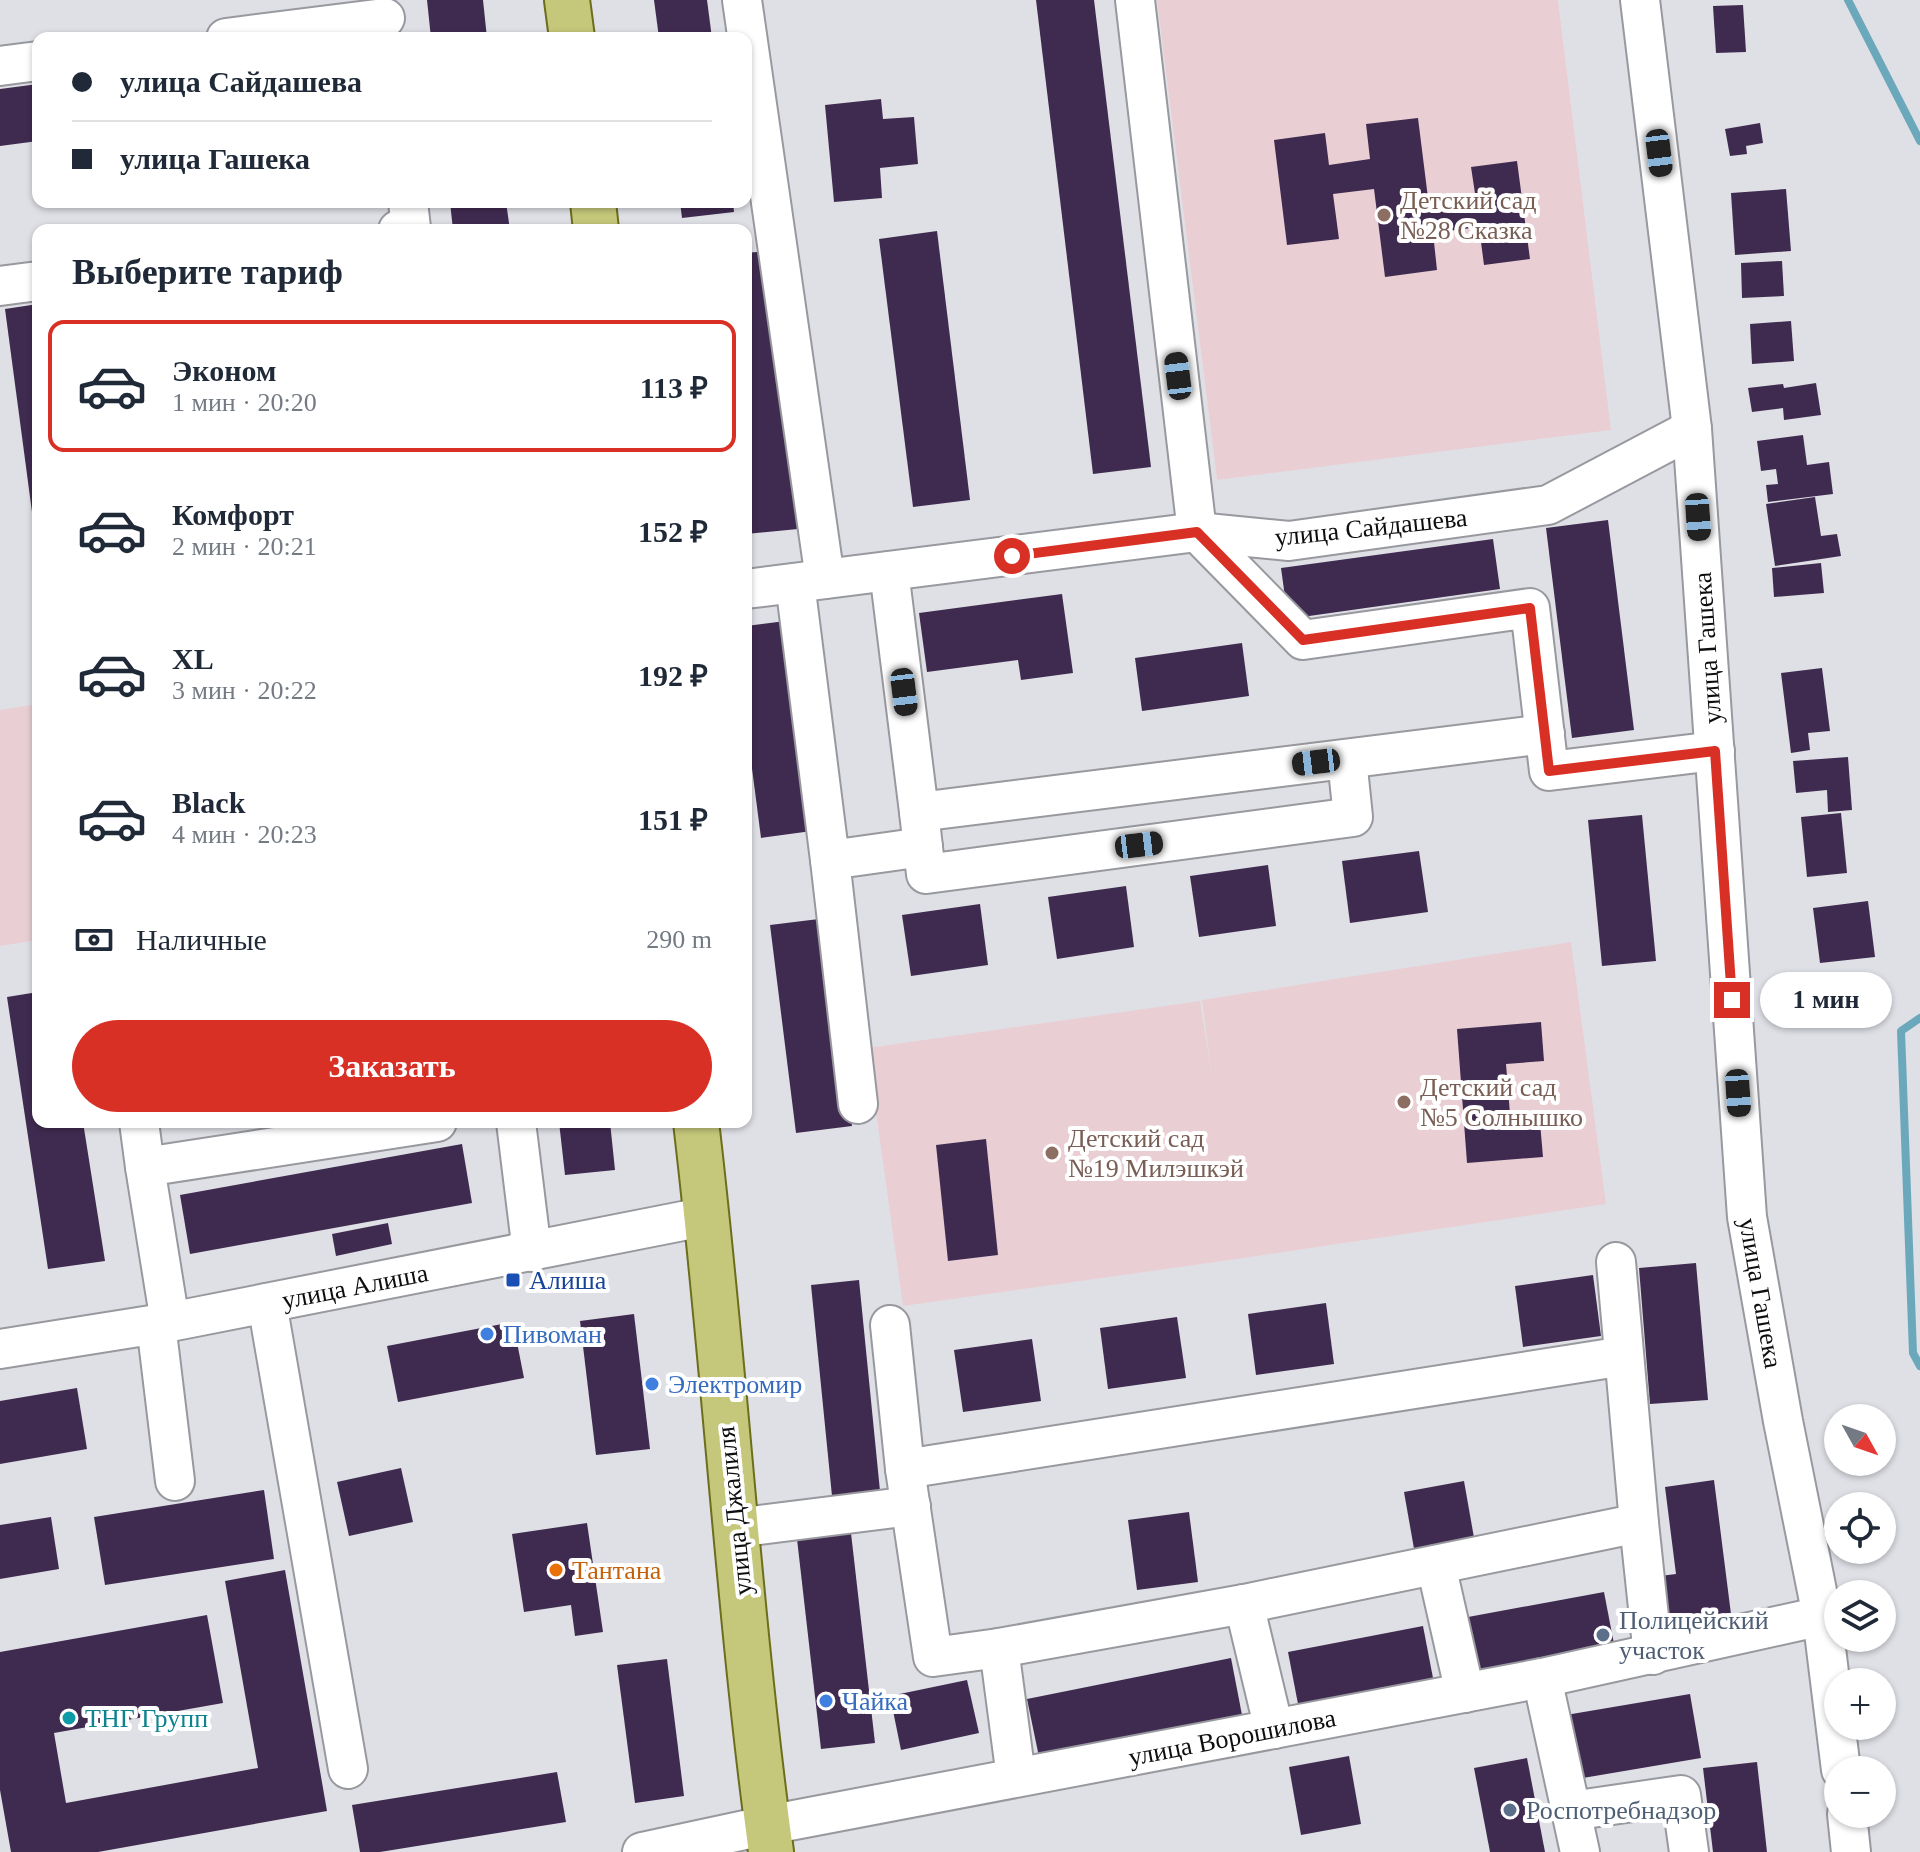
<!DOCTYPE html>
<html lang="ru">
<head>
<meta charset="utf-8">
<style>
  :root { --surface:#fff; --page:#f2f2f3; --text:#1f2937; --muted:#747a83; --line:#e0e1e3; --accent:#d93025 }
  body { margin:0; font-family:"Times New Roman",serif; background:var(--page); color:var(--text); height:100vh; display:flex; flex-direction:column; font-size:30px; white-space:nowrap }
  * { box-sizing:border-box; margin:0 }
  p { font-size:26px; color:var(--muted) }
  .icon { flex:none; width:44px; height:44px; fill:none; stroke:currentColor; stroke-width:2; stroke-linecap:round; stroke-linejoin:round }
  .map { position:relative; flex:1; overflow:hidden }
  .sheet { position:absolute; left:32px; top:224px; width:720px; height:904px; display:flex; flex-direction:column; background:var(--surface); border-radius:16px; box-shadow:0 2px 6px #0004 }
  .sheet>* { flex:none }
  .top-card { position:absolute; left:32px; top:32px; width:720px; height:176px; border-radius:16px; box-shadow:0 2px 6px #0004; display:grid; align-content:center; height:176px; padding:0 40px; background:var(--surface) }
  .needle { width:52px; rotate:130deg }
  .buttons { position:absolute; left:1824px; top:1404px; display:grid; gap:16px }
  .buttons a { display:grid; place-items:center; width:72px; height:72px; border-radius:50%; background:var(--surface); box-shadow:0 2px 6px #0004; font-size:40px }
  .end { position:absolute; width:36px; height:36px; margin:-18px; border:10px solid #d93025; background:#fff; box-shadow:0 0 0 4px #fff }
  .from { border-radius:50% }
  .bubble { position:absolute; height:56px; border-radius:28px; background:var(--surface); box-shadow:0 2px 6px #0004; font-size:26px; font-weight:700; line-height:56px; text-align:center }
  .car { position:absolute; width:24px; height:48px; margin:-24px -12px; border-radius:10px; box-shadow:0 0 6px 2px #0007; background:linear-gradient(#222 24%,#8ab4d8 0 40%,#222 0 76%,#8ab4d8 0 86%,#222 0) }
  .top-card b { display:flex; align-items:center; gap:28px; height:76px; font-size:30px }
  .top-card b+b { border-top:2px solid var(--line) }
  .top-card i { width:20px; height:20px; background:var(--text) }
  ul { padding:0; list-style:none }
  li { display:flex; align-items:center; gap:24px; height:132px; margin:0 16px 12px; padding:0 24px; border:4px solid transparent; border-radius:16px }
  li div { flex:1 }
  li b { display:block; font-size:30px }
  li em { font-style:normal; font-weight:700 }
  li.on { border-color:var(--accent) }
  li>.icon { width:72px; height:72px; stroke-width:1.5 }
  h2 { padding:0 40px; font-size:36px; line-height:96px }
  .pay { display:flex; align-items:center; gap:20px; height:88px; padding:0 40px; font-size:30px }
  .pay p { margin-inline-start:auto }
  .cta { display:flex; gap:16px; margin-top:auto; padding:16px 40px }
  .cta a { flex:1; height:92px; border-radius:48px; background:var(--accent); color:#fff; font-size:32px; font-weight:700; line-height:92px; text-align:center }
  .map>svg:first-child { display:block }
  .education { fill:#e9cfd4 }
  .lines { fill:none; stroke-linecap:round; stroke-linejoin:round }
  .stream { stroke:#6ca8bc; stroke-width:8 }
  .building { fill:#402b50 }
  .minor-casing { stroke:#98999f; stroke-width:42 }
  .major-casing { stroke:#6c6e1c; stroke-width:48 }
  .minor { stroke:#fff; stroke-width:38 }
  .major { stroke:#c5c77b; stroke-width:44 }
  .route { stroke:#d93025; stroke-width:10 }
  .education-dot { fill:#8d6e63; stroke:#fff; stroke-width:3 }
  .transit-dot { fill:#1a4fb4; stroke:#fff; stroke-width:3 }
  .shop-dot { fill:#3f7fe0; stroke:#fff; stroke-width:3 }
  .food-dot { fill:#e8710a; stroke:#fff; stroke-width:3 }
  .service-dot { fill:#5c6f8a; stroke:#fff; stroke-width:3 }
  .culture-dot { fill:#0f9aa8; stroke:#fff; stroke-width:3 }
  .labels { text-anchor:middle; stroke-width:8; stroke-linejoin:round; paint-order:stroke }
  .education-label { font-size:26px; fill:#785e54; stroke:#fff; text-anchor:start }
  .street-label { font-size:26px; fill:#0e0e10; stroke:#fff }
  .transit-label { font-size:26px; fill:#164399; stroke:#fff; text-anchor:start }
  .shop-label { font-size:26px; fill:#366cbe; stroke:#fff; text-anchor:start }
  .food-label { font-size:26px; fill:#c56008; stroke:#fff; text-anchor:start }
  .service-label { font-size:26px; fill:#4e5e75; stroke:#fff; text-anchor:start }
  .culture-label { font-size:26px; fill:#0d838f; stroke:#fff; text-anchor:start }
</style>
</head>
<body>
<div class="map">
<svg width="1920" height="1852" viewBox="0 0 1920 1852">
  <rect width="100%" height="100%" fill="#dfe0e6"/>
  <g class="education">
    <path d="M1157,0H1558L1611,430L1217,480Z"/>
    <path d="M38,704V940L0,946V710Z"/>
    <path d="M1571,942L1606,1204L1237,1259L903,1306L867,1048L1200,1001L1212,1077L1202,1000Z"/>
  </g>
  <g class="lines">
    <g class="stream">
      <path d="M1848,0L1920,141"/>
      <path d="M1920,1018L1901,1031L1913,1353L1920,1366"/>
    </g>
  </g>
  <g class="building">
    <path d="M427,0H483L487,38H431Z"/>
    <path d="M654,0H707L712,38H659Z"/>
    <path d="M1036,0H1094L1151,467L1093,474Z"/>
    <path d="M1743,5L1746,52L1716,53L1713,6Z"/>
    <path d="M38,84V141L0,146V89Z"/>
    <path d="M881,99L883,119L914,117L918,164L880,168L882,198L834,202L825,105Z"/>
    <path d="M1418,118L1429,206L1476,200L1471,167L1517,161L1530,259L1484,265L1479,227L1433,233L1437,270L1385,277L1374,189L1333,194L1339,239L1287,245L1274,140L1325,133L1329,165L1370,159L1366,124Z"/>
    <path d="M1760,123L1763,143L1746,146L1747,154L1730,156L1725,129Z"/>
    <path d="M1786,189L1791,251L1735,255L1731,193Z"/>
    <path d="M450,202H506L510,230H453Z"/>
    <path d="M680,202H733L734,212L682,218Z"/>
    <path d="M937,231L970,500L913,507L879,239Z"/>
    <path d="M768,251L798,529L746,534V253Z"/>
    <path d="M1782,261L1784,296L1742,298L1741,263Z"/>
    <path d="M38,304V541L36,542L5,309Z"/>
    <path d="M1791,321L1794,361L1752,364L1750,324Z"/>
    <path d="M1816,383L1821,415L1784,420L1783,408L1752,412L1748,388L1783,384L1784,388Z"/>
    <path d="M1803,435L1807,465L1829,462L1833,494L1768,502L1766,485L1778,484L1776,469L1761,471L1757,441Z"/>
    <path d="M1815,497L1821,536L1837,534L1841,556L1775,566L1766,504Z"/>
    <path d="M1608,520L1634,730L1572,738L1546,528Z"/>
    <path d="M1493,539L1500,589L1288,619L1281,568Z"/>
    <path d="M1821,563L1824,593L1774,597L1772,568Z"/>
    <path d="M1062,594L1073,673L1021,680L1018,660L927,672L919,613Z"/>
    <path d="M793,620L819,830L761,838L746,722V626Z"/>
    <path d="M1242,643L1249,696L1142,711L1135,658Z"/>
    <path d="M1822,668L1830,731L1808,733L1810,750L1791,753L1781,673Z"/>
    <path d="M1848,757L1852,810L1828,812L1827,790L1796,793L1793,761Z"/>
    <path d="M1841,813L1847,873L1807,877L1801,817Z"/>
    <path d="M1642,815L1656,961L1602,966L1588,820Z"/>
    <path d="M1419,851L1428,912L1350,923L1342,861Z"/>
    <path d="M1268,865L1276,926L1199,937L1190,876Z"/>
    <path d="M1126,886L1134,947L1057,959L1048,897Z"/>
    <path d="M1868,901L1875,957L1820,963L1813,908Z"/>
    <path d="M980,904L988,965L911,976L902,915Z"/>
    <path d="M827,918L852,1126L796,1133L770,925Z"/>
    <path d="M38,992V1122H83L105,1261L48,1269L7,997Z"/>
    <path d="M1541,1022L1544,1061L1506,1064L1510,1114L1539,1111L1543,1157L1467,1163L1457,1029Z"/>
    <path d="M559,1122H610L615,1170L565,1175Z"/>
    <path d="M986,1139L998,1255L948,1261L936,1145Z"/>
    <path d="M462,1144L472,1203L190,1254L180,1195Z"/>
    <path d="M388,1223L392,1244L336,1256L332,1234Z"/>
    <path d="M1696,1263L1708,1400L1650,1404L1639,1268Z"/>
    <path d="M1593,1275L1601,1336L1523,1347L1515,1286Z"/>
    <path d="M859,1280L880,1491L832,1496L811,1285Z"/>
    <path d="M1326,1303L1334,1364L1256,1375L1248,1314Z"/>
    <path d="M634,1314L650,1449L596,1455L580,1321Z"/>
    <path d="M1177,1317L1186,1378L1108,1389L1100,1328Z"/>
    <path d="M513,1322L524,1378L398,1402L387,1346Z"/>
    <path d="M1032,1339L1041,1401L963,1412L954,1350Z"/>
    <path d="M77,1388L87,1449L0,1464V1401Z"/>
    <path d="M401,1468L413,1522L349,1536L337,1482Z"/>
    <path d="M1714,1480L1732,1622L1659,1631L1652,1577L1676,1574L1665,1487Z"/>
    <path d="M1464,1481L1476,1549L1416,1560L1404,1492Z"/>
    <path d="M264,1490L274,1559L105,1585L94,1517Z"/>
    <path d="M1189,1512L1198,1582L1137,1590L1128,1520Z"/>
    <path d="M51,1517L59,1569L0,1579V1525Z"/>
    <path d="M587,1523L603,1632L575,1636L571,1605L524,1612L512,1534Z"/>
    <path d="M851,1533L875,1743L821,1749L797,1539Z"/>
    <path d="M285,1570L327,1811L98,1852H11L0,1790V1652L207,1615L223,1703L54,1733L66,1803L258,1768L225,1581Z"/>
    <path d="M1604,1592L1614,1644L1478,1670L1468,1617Z"/>
    <path d="M1423,1626L1433,1678L1298,1704L1288,1652Z"/>
    <path d="M1231,1658L1242,1715L1039,1757L1027,1699Z"/>
    <path d="M667,1659L684,1796L635,1803L617,1665Z"/>
    <path d="M967,1680L979,1733L901,1750L890,1696Z"/>
    <path d="M1690,1694L1701,1758L1571,1780L1560,1716Z"/>
    <path d="M1349,1756L1361,1824L1301,1835L1289,1767Z"/>
    <path d="M1527,1758L1545,1852H1490L1474,1768Z"/>
    <path d="M1757,1762L1767,1852H1713L1703,1768Z"/>
    <path d="M557,1772L566,1822L380,1852H360L352,1805Z"/>
  </g>
  <g class="lines">
    <g class="minor-casing">
      <g id="minor">
        <path d="M742,0L825,579"/>
        <path d="M1135,0L1197,532L1303,640L1530,608L1549,771L1715,751"/>
        <path d="M1640,0L1692,429L1747,1217L1783,1421L1822,1616L1841,1770"/>
        <path d="M226,38L385,18"/>
        <path d="M0,66L38,61"/>
        <path d="M398,230L411,228L408,202"/>
        <path d="M0,286L38,281"/>
        <path d="M889,571L919,812L1545,734"/>
        <path d="M795,583L830,860L923,847"/>
        <path d="M746,589L1197,532L1289,541L1548,505L1692,429"/>
        <path d="M919,812L926,874L1353,817L1347,759"/>
        <path d="M830,860L858,1104"/>
        <path d="M139,1122L145,1167"/>
        <path d="M516,1122L532,1252"/>
        <path d="M267,1303L348,1769"/>
        <path d="M170,1322L145,1167L437,1122"/>
        <path d="M156,1324L175,1481"/>
        <path d="M890,1325L905,1469L933,1657L999,1648"/>
        <path d="M0,1349L170,1322L708,1216"/>
        <path d="M905,1469L1624,1356"/>
        <path d="M1639,1523L1653,1655"/>
        <path d="M735,1528L911,1506"/>
        <path d="M1436,1565L1465,1693"/>
        <path d="M1244,1604L1274,1729"/>
        <path d="M1542,1678L1580,1852"/>
        <path d="M1016,1777L999,1648L1244,1604L1639,1523L1616,1262"/>
        <path d="M1571,1811L1681,1795L1689,1852"/>
        <path d="M1847,1814L1851,1852"/>
        <path d="M642,1852L768,1825L1542,1678L1822,1616"/>
      </g>
    </g>
    <g class="major-casing">
      <g id="major">
        <path d="M567,0L572,38"/>
        <path d="M593,202L596,230"/>
        <path d="M696,1122C725,1365 738,1609 771,1852"/>
      </g>
    </g>
    <use href="#minor" class="minor"/>
    <use href="#major" class="major"/>
  </g>
  <g class="lines">
    <path class="route" d="M1012,556L1197,532L1303,640L1530,608L1549,771L1715,751L1732,1000"/>
  </g>
  <g class="education-dot">
    <circle cx="1384" cy="215" r="8"/>
    <circle cx="1404" cy="1102" r="8"/>
    <circle cx="1052" cy="1153" r="8"/>
  </g>
  <rect class="transit-dot" x="505" y="1272" width="16" height="16" rx="4"/>
  <g class="shop-dot">
    <circle cx="487" cy="1334" r="8"/>
    <circle cx="652" cy="1384" r="8"/>
    <circle cx="826" cy="1701" r="8"/>
  </g>
  <circle class="food-dot" cx="556" cy="1570" r="8"/>
  <g class="service-dot">
    <circle cx="1603" cy="1635" r="8"/>
    <circle cx="1510" cy="1810" r="8"/>
  </g>
  <circle class="culture-dot" cx="69" cy="1718" r="8"/>
  <g class="labels">
    <g class="education-label">
      <text x="1400" y="209">Детский сад<tspan x="1400" dy="30">№28 Сказка</tspan></text>
      <text x="1420" y="1096">Детский сад<tspan x="1420" dy="30">№5 Солнышко</tspan></text>
      <text x="1068" y="1147">Детский сад<tspan x="1068" dy="30">№19 Милэшкэй</tspan></text>
    </g>
    <g class="street-label">
      <text transform="translate(1371 527) rotate(-6)" y="9">улица Сайдашева</text>
      <text transform="translate(1707 648) rotate(-94)" y="9">улица Гашека</text>
      <text transform="translate(355 1286) rotate(-11)" y="9">улица Алиша</text>
      <text transform="translate(1761 1293) rotate(80)" y="9">улица Гашека</text>
      <text transform="translate(734 1511) rotate(-96)" y="9">улица Джалиля</text>
      <text transform="translate(1232 1737) rotate(-11)" y="9">улица Ворошилова</text>
    </g>
    <g class="transit-label">
      <text x="529" y="1289">Алиша</text>
    </g>
    <g class="shop-label">
      <text x="503" y="1343">Пивоман</text>
      <text x="668" y="1393">Электромир</text>
      <text x="842" y="1710">Чайка</text>
    </g>
    <g class="food-label">
      <text x="572" y="1579">Тантана</text>
    </g>
    <g class="service-label">
      <text x="1619" y="1629">Полицейский<tspan x="1619" dy="30">участок</tspan></text>
      <text x="1526" y="1819">Роспотребнадзор</text>
    </g>
    <g class="culture-label">
      <text x="85" y="1727">ТНГ Групп</text>
    </g>
  </g>
</svg>
<div class="buttons">
<a><svg class="needle" viewBox="-14 -14 28 28"><path d="M0-13l5 13h-10z" fill="#e53935"/><path d="M0 13l5-13h-10z" fill="#747a83"/></svg></a>
<a><svg class="icon" aria-label="locate" viewBox="0 0 24 24"><circle cx="12" cy="12" r="6"/><path d="M12 2v4M12 18v4M2 12h4M18 12h4"/></svg></a>
<a><svg class="icon" aria-label="layers" viewBox="0 0 24 24"><path d="M12 4l9 5-9 5-9-5zM3 14l9 5 9-5"/></svg></a>
<a>+</a>
<a>−</a>
</div>
<i class="end from" style="left:1012px;top:556px"></i>
<i class="end" style="left:1732px;top:1000px"></i>
<div class="bubble" style="left:1760px;top:972px;width:132px">1 мин</div>
<i class="car" style="left:1659px;top:153px;rotate:173deg"></i>
<i class="car" style="left:1178px;top:376px;rotate:353deg"></i>
<i class="car" style="left:1698px;top:517px;rotate:176deg"></i>
<i class="car" style="left:904px;top:692px;rotate:173deg"></i>
<i class="car" style="left:1316px;top:762px;rotate:263deg"></i>
<i class="car" style="left:1139px;top:845px;rotate:83deg"></i>
<i class="car" style="left:1738px;top:1093px;rotate:176deg"></i>
<div class="top-card">
<b><i class="from"></i>улица Сайдашева</b>
<b><i></i>улица Гашека</b>
</div>
<section class="sheet">
<h2>Выберите тариф</h2>
<ul>
<li class="on"><svg class="icon" aria-label="car" viewBox="0 0 24 24"><path d="M5 17H2v-5l4-1 3-4h7l3 4 3 1v5h-3M9 17h6M6 11h13"/><circle cx="7" cy="17" r="2"/><circle cx="17" cy="17" r="2"/></svg><div><b>Эконом</b><p>1 мин · 20:20</p></div><em>113 ₽</em></li>
<li><svg class="icon" aria-label="car" viewBox="0 0 24 24"><path d="M5 17H2v-5l4-1 3-4h7l3 4 3 1v5h-3M9 17h6M6 11h13"/><circle cx="7" cy="17" r="2"/><circle cx="17" cy="17" r="2"/></svg><div><b>Комфорт</b><p>2 мин · 20:21</p></div><em>152 ₽</em></li>
<li><svg class="icon" aria-label="car" viewBox="0 0 24 24"><path d="M5 17H2v-5l4-1 3-4h7l3 4 3 1v5h-3M9 17h6M6 11h13"/><circle cx="7" cy="17" r="2"/><circle cx="17" cy="17" r="2"/></svg><div><b>XL</b><p>3 мин · 20:22</p></div><em>192 ₽</em></li>
<li><svg class="icon" aria-label="car" viewBox="0 0 24 24"><path d="M5 17H2v-5l4-1 3-4h7l3 4 3 1v5h-3M9 17h6M6 11h13"/><circle cx="7" cy="17" r="2"/><circle cx="17" cy="17" r="2"/></svg><div><b>Black</b><p>4 мин · 20:23</p></div><em>151 ₽</em></li>
</ul>
<div class="pay"><svg class="icon" aria-label="cash" viewBox="0 0 24 24"><path d="M3 7h18v10H3z"/><circle cx="12" cy="12" r="2"/></svg>Наличные<p>290 m</p></div>
<div class="cta"><a>Заказать</a></div>
</section>
</div>
</body>
</html>
